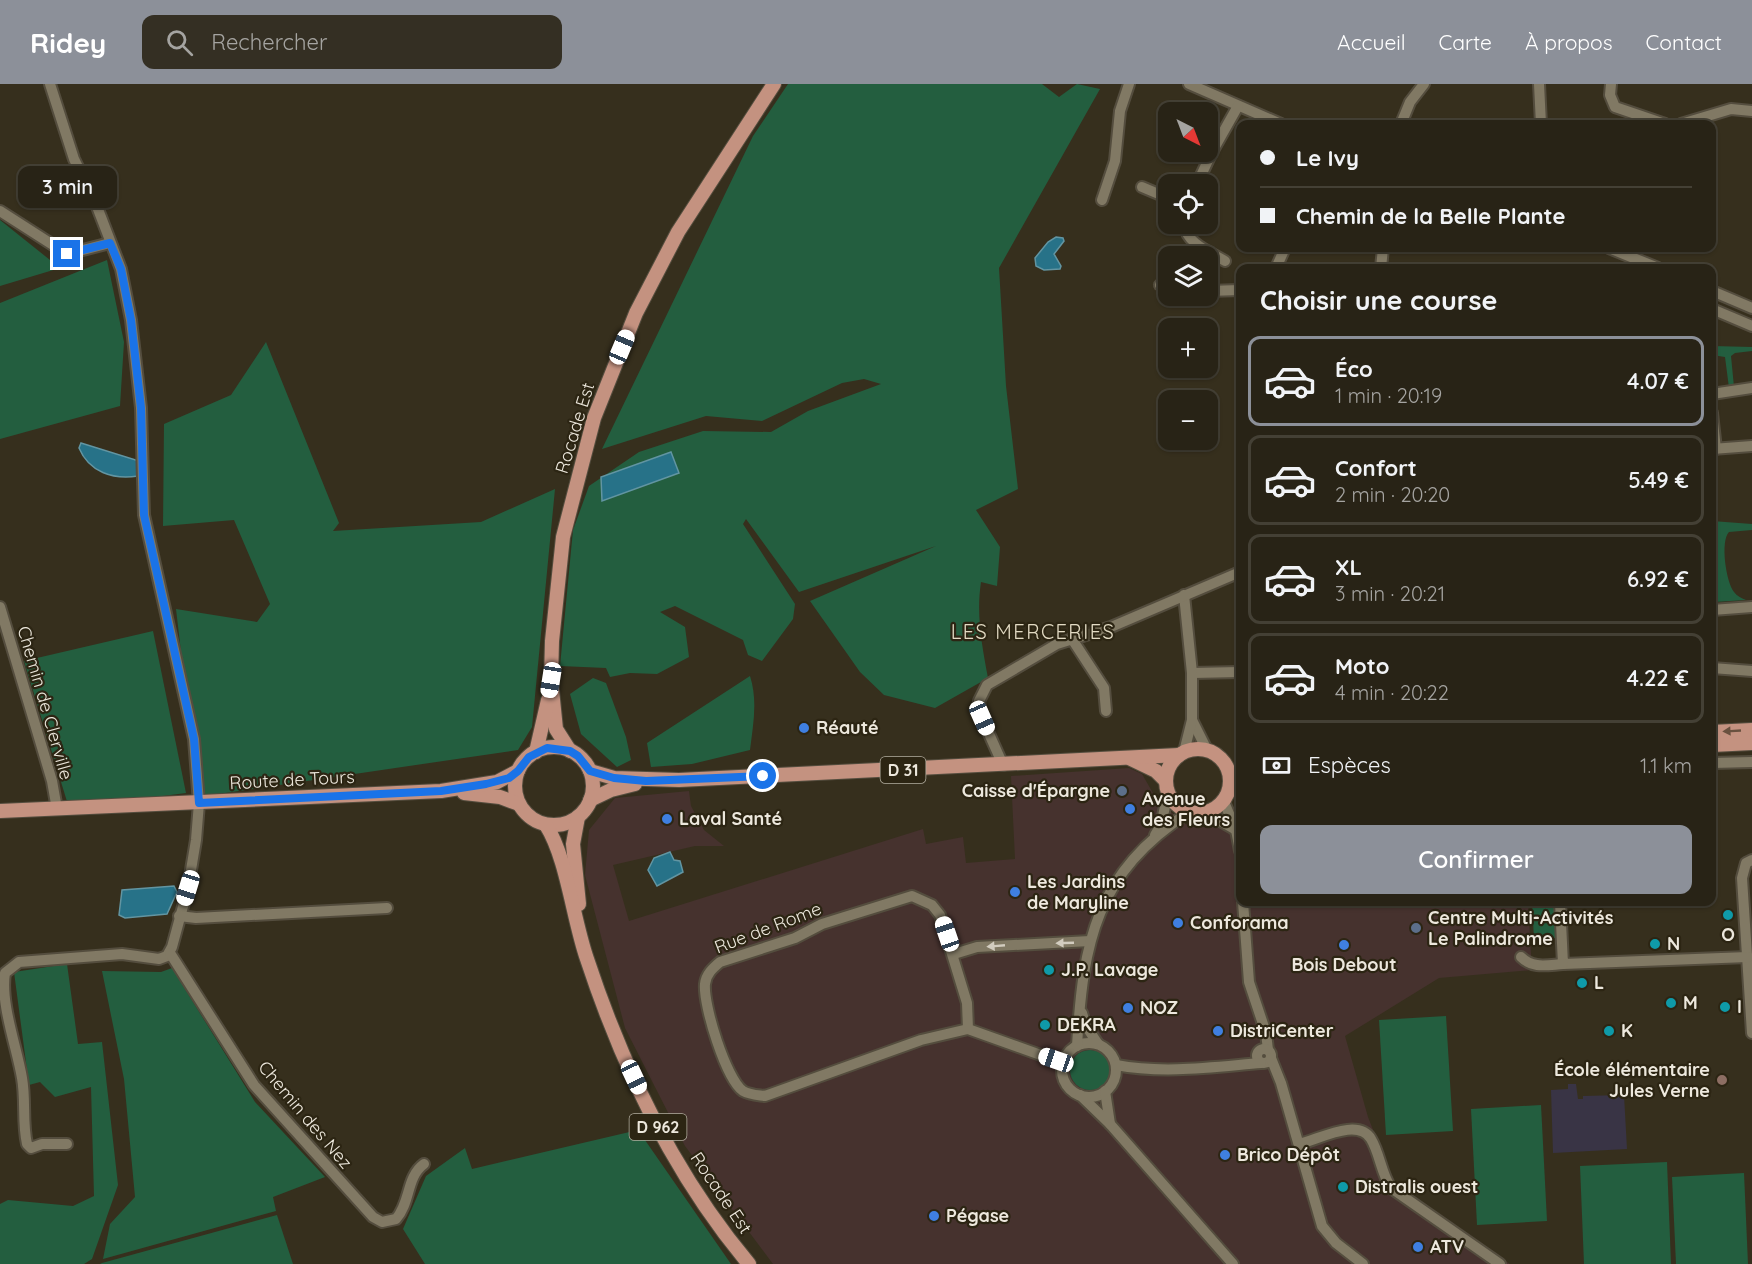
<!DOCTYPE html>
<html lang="fr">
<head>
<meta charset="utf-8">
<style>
  :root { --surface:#282316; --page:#342f23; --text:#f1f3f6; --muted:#a5a4a1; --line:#444035; --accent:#8c9099 }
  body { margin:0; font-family:Quicksand,sans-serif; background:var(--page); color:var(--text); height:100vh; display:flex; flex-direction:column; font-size:22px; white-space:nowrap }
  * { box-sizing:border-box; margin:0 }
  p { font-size:20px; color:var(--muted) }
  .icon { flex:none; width:33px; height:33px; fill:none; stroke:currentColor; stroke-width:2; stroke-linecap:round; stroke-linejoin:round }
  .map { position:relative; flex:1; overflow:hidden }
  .side { position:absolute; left:1236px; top:180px; width:480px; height:642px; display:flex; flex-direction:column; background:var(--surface); border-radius:12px; box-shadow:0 2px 4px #0004,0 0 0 2px var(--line) }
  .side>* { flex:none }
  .hud { position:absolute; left:1236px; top:36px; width:480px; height:132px; border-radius:12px; box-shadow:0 2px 4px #0004,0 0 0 2px var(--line); display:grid; align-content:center; height:132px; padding:0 24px; background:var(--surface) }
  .needle { width:39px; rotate:138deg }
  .buttons { position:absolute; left:1158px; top:18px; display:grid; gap:12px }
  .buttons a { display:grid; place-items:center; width:60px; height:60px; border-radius:12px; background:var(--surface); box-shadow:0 2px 4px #0004,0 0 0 2px var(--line); font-size:30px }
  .end { position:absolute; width:27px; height:27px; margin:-14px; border:8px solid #1a73e8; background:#fff; box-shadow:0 0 0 3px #fff }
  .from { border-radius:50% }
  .bubble { position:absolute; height:42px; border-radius:12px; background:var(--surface); box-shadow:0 2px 4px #0004,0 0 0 2px var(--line); font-size:20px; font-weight:600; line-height:42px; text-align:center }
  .car { position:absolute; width:18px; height:36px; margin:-18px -9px; border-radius:8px; box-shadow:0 0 4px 2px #0007; background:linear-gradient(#fff 24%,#345 0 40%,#fff 0 76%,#345 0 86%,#fff 0) }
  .hud b { display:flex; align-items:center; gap:21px; height:57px; font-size:22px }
  .hud b+b { border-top:2px solid var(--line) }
  .hud i { width:15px; height:15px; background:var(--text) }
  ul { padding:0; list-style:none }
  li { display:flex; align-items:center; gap:18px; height:90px; margin:0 12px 9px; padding:0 12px; border:3px solid var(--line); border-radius:12px }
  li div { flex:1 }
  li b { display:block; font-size:22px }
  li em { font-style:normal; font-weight:600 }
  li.current { border-color:var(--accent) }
  li>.icon { width:54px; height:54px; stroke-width:1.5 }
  h2 { padding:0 24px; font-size:27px; line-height:72px }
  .pay { display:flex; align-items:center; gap:15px; height:66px; padding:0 24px; font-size:22px }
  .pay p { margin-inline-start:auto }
  .cta { display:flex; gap:12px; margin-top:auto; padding:12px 24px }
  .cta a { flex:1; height:69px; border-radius:12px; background:var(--accent); color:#fff; font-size:24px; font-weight:600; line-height:69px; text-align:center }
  header { display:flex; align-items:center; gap:36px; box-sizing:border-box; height:84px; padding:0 30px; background:var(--accent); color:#fff }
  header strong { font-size:28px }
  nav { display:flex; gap:33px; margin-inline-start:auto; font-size:21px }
  .search { width:420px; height:54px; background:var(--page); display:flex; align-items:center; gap:15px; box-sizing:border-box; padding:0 21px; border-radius:12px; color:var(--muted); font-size:22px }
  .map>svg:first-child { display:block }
  .commercial { fill:#46322e }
  .industrial { fill:#393445 }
  .green { fill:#235e3f }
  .water { fill:#277288; stroke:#6295a2; stroke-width:1.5 }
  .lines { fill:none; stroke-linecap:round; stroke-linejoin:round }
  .minor-casing { stroke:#544d3e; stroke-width:14 }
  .major-casing { stroke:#544d3e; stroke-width:16 }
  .minor { stroke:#817964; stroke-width:10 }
  .major { stroke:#c49280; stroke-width:14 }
  .oneway { fill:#69513f }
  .oneway2 { fill:#d2ccbf }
  .route { stroke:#1a73e8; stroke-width:8 }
  .shop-dot { fill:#3f7fe0; stroke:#2c2513; stroke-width:2 }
  .service-dot { fill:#5c6f8a; stroke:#2c2513; stroke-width:2 }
  .culture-dot { fill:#0f9aa8; stroke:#2c2513; stroke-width:2 }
  .education-dot { fill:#8d6e63; stroke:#2c2513; stroke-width:2 }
  .labels { text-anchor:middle; stroke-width:4.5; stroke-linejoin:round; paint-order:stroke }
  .shield { fill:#2c2513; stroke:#b3aea0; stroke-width:1.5 }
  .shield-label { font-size:16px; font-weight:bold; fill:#ede8dd }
  .street-label { font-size:18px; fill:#ede8dd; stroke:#2c2513 }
  .poi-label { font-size:18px; font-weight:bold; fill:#ede8dd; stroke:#2c2513; text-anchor:start }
  .neighbourhood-label { font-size:20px; letter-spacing:1.5px; fill:#e2dac3; stroke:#2c2513 }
</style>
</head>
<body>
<header>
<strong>Ridey</strong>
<div class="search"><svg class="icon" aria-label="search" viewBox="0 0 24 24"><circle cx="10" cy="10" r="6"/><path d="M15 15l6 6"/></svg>Rechercher</div>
<nav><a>Accueil</a><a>Carte</a><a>À propos</a><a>Contact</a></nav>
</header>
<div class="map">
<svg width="1752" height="1180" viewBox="0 0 1752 1180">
  <rect width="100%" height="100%" fill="#362f1d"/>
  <path class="commercial" d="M1129,684L1142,690L1157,716L1185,740L1211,744L1238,723L1240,718V818H1528L1532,886L1439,894L1345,952L1368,1033L1393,1097L1510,1180H773L685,1062L625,944L585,791L589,746L615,714L689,707L691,722L704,746L724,762H695L613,781L629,837L923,745L926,760L963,753L966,779L1015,775L1011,692Z"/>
  <path class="industrial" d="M1568,1000H1576L1578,1015H1583V1012L1624,1011L1627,1065L1553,1069L1551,1006L1568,1005Z"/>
  <g class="green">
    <path d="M788,0H1042L1059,13L1077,0L1100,5L999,184L1006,302L1018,405L976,426L1000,463L997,502L981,498C976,531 982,561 988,594L935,624L884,611L860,588L810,517L936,462L799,508L746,435L743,440L795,520L793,535L762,577L748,571L743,556L675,522L660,528L685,543L689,573L657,590L630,589L610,593L606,584L560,582L573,446L589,402L639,368L703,347L771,348L808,327L881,300L864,295L842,299L762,337L706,332L602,365L753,52Z"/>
    <path d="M0,136L60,184L0,202Z"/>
    <path d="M107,176L124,258L120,322L0,355V219Z"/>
    <path d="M266,258L339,439L333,447L481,438L555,405L532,643L518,666L198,713L176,525L257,538L270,520L234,436L163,442L164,340L231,311Z"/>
    <path d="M1712,262L1752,263V267L1735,269L1731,272L1734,303L1729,304L1725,273L1712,271Z"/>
    <path d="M1712,437L1752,440V446L1729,448C1720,457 1726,498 1734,508C1737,512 1741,514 1746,516L1714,518L1717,515V480L1712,462Z"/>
    <path d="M153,547L186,709L69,724L24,577Z"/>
    <path d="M750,592C758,617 753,641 750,666L692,680L651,683L647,659Z"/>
    <path d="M593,594L606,599L626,653L631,676L617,683L581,650L570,610Z"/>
    <path d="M1532,818H1555L1556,854L1534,855Z"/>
    <path d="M67,880L78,960L102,958L118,1101L92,1175L84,1180H0V1120L8,1116L73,1122L94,1112L91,1003L55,1013L40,998L29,1001L14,888Z"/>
    <path d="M172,884L255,1018L325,1093L273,1113L276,1127L103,1175L110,1140L135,1113L124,995L102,887L161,888Z"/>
    <path d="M1446,932L1453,1047L1386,1051L1379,936Z"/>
    <circle cx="1090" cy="986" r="20"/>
    <path d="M1541,1021L1547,1137L1477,1141L1471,1025Z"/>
    <path d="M638,1046L731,1180H425L403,1145L426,1092L465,1064L472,1085Z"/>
    <path d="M1667,1078L1671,1180H1584L1580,1082Z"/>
    <path d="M1744,1089L1748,1180H1676L1672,1093Z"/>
    <path d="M277,1131L293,1180H100L102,1179Z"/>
  </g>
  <g class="water">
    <path d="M1056,153L1063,154L1064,157L1054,170L1061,182L1060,185L1044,186L1036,182L1035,174L1048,158Z"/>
    <path d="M81,359L139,377L138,392C113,396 89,388 79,364Z"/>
    <path d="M671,368L679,389L602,417L601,393Z"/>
    <path d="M670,768L674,776L680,777L683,788L657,802L648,786L654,774Z"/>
    <path d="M174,802L177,808L167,830L125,834L119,831L122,806Z"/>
  </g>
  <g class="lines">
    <g class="minor-casing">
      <g id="minor">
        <path d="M50,0L74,75L96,120L121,185L131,236L141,324L144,431L194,655L199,719L196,756L188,804L172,863L167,872L159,875L122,870L19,878L5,889C0,919 17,964 22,994C26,1016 22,1038 27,1060L31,1064L42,1060H67"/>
        <path d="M1189,0L1281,40"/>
        <path d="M1539,0L1541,40"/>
        <path d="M1611,0L1610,11L1615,23L1665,40"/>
        <path d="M1401,40L1410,18L1424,0"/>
        <path d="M1681,40L1731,25L1752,27"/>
        <path d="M1197,100L1212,68L1238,22"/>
        <path d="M1142,103L1168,114"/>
        <path d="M1102,116L1115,77L1120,27L1129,0"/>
        <path d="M0,127L67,170L110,159"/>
        <path d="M1184,140C1187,160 1208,167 1225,177"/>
        <path d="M1609,164L1658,184"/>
        <path d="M1276,184L1285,164"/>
        <path d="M1381,184L1383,164"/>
        <path d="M1160,201L1168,202"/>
        <path d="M1208,207L1240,206"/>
        <path d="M1712,207L1752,224"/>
        <path d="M1712,225L1752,242"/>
        <path d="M1712,310L1752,304"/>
        <path d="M1712,329L1716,365"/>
        <path d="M1712,365L1752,362"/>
        <path d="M0,523L52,697L57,725"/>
        <path d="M1712,526L1752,523"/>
        <path d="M1072,555L1104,604L1106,627"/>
        <path d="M1712,584L1752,587"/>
        <path d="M1192,589L1240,588"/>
        <path d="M1192,636L1207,666"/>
        <path d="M1184,668L1192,636V589L1184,511"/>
        <path d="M1712,679L1752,678"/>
        <path d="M1003,681L982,634L979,617L987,601L1057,560L1111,543L1240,488"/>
        <path d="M1224,718L1236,746L1240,767"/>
        <path d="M1199,730L1222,738L1236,746"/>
        <path d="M1155,751L1161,741L1168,709"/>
        <path d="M1752,776L1746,779L1742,794L1752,949"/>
        <path d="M1243,818L1249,898L1266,949L1268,966"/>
        <path d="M1560,818L1563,880L1748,873"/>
        <path d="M179,832L196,834L387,824"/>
        <path d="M170,869L254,1001L373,1133L382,1138L396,1135C411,1118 406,1093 424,1080"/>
        <path d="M954,870L977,863L1090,857"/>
        <path d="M1521,873C1533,885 1547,881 1563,880"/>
        <path d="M1082,929L1086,942L1098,960"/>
        <path d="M968,945L967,919L940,831L932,821L912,812L822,840L795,854L720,878C713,884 706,890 705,900C703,921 726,995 743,1007C750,1011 758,1011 765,1012L921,956L968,945L1063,979"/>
        <circle cx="1089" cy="986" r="27"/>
        <path d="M1077,962C1083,857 1096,789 1189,728"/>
        <circle cx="1264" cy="972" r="7"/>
        <path d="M1271,974L1281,999L1322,1142L1336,1159L1363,1180"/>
        <path d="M1116,981C1164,990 1213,983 1261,979"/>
        <path d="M1105,1007L1110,1040"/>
        <path d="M1080,1011L1110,1040L1233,1180"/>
        <path d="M1299,1060C1318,1056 1358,1033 1371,1055C1380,1070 1381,1089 1391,1104L1500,1180"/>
      </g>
    </g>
    <g class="major-casing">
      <g id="major">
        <path d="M1712,648L1752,646"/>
        <path d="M1712,661L1752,659"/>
        <circle cx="554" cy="702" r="39"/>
        <circle cx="1198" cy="697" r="32"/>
        <path d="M570,667L556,645L551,596L552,557L563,453L594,334L636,229L678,148L774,0"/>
        <path d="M536,668L548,616"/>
        <path d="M1131,675L1156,687L1166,697"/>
        <path d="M590,687L614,694L679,696L1179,671"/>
        <path d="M464,709L500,713L519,720"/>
        <path d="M590,716L611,706L635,700"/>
        <path d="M0,727L441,707L497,698L518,687"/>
        <path d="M578,733L573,760L579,820"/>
        <path d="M546,741C567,774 573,835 587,875C623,984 675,1092 749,1180"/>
      </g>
    </g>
    <use href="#minor" class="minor"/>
    <use href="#major" class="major"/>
  </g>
  <defs><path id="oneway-solid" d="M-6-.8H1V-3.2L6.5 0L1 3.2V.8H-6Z" transform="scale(1.5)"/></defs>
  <use class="oneway" href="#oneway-solid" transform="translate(1732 647) rotate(177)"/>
  <g class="oneway2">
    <use href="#oneway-solid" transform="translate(1065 859) rotate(178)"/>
    <use href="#oneway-solid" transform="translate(996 862) rotate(175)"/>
  </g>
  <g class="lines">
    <path class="route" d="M67,170L110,159L121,185L131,236L141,324L144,431L194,655L199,719L441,707L486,700L509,694L518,687L529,673L547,664L570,667L578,672L590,687L614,694L646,697L763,692"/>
  </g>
  <g class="shop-dot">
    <circle cx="804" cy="644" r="6"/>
    <circle cx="1130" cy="725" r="6"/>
    <circle cx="667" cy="735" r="6"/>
    <circle cx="1015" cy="808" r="6"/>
    <circle cx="1178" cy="839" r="6"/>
    <circle cx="1344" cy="861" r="6"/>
    <circle cx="1128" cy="924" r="6"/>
    <circle cx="1218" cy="947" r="6"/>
    <circle cx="1225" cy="1071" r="6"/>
    <circle cx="934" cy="1132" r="6"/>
    <circle cx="1418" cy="1163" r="6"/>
  </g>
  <g class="service-dot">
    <circle cx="1122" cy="707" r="6"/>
    <circle cx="1416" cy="844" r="6"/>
  </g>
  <g class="culture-dot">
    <circle cx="1728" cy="831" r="6"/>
    <circle cx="1655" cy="860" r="6"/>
    <circle cx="1049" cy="886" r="6"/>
    <circle cx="1582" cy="899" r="6"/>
    <circle cx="1671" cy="919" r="6"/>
    <circle cx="1725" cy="923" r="6"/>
    <circle cx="1045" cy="941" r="6"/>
    <circle cx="1609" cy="947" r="6"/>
    <circle cx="1343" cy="1103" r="6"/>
  </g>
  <circle class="education-dot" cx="1722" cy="996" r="6"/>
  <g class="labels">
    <g class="shield">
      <rect x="880.5" y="673" width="45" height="26" rx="4.5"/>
      <rect x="629.5" y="1030" width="57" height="26" rx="4.5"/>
    </g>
    <g class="shield-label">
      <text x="903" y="692">D 31</text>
      <text x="658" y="1049">D 962</text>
    </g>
    <g class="street-label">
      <text transform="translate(575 344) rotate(-73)" y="6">Rocade Est</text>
      <text transform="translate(45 619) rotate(74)" y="6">Chemin de Clerville</text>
      <text transform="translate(292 696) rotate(-3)" y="6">Route de Tours</text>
      <text transform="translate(768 844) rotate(-21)" y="6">Rue de Rome</text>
      <text transform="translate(305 1031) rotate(50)" y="6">Chemin des Nez</text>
      <text transform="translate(721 1109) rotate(56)" y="6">Rocade Est</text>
    </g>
    <g class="poi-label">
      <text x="816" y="650">Réauté</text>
      <text x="1110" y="713" text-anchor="end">Caisse d'Épargne</text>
      <text x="1142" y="721">Avenue<tspan x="1142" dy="21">des Fleurs</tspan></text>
      <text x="679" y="741">Laval Santé</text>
      <text x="1027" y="804">Les Jardins<tspan x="1027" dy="21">de Maryline</tspan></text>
      <text x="1428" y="840">Centre Multi-Activités<tspan x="1428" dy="21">Le Palindrome</tspan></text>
      <text x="1190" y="845">Conforama</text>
      <text x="1728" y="857" text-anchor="middle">O</text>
      <text x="1667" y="866">N</text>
      <text x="1344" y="887" text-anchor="middle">Bois Debout</text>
      <text x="1061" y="892">J.P. Lavage</text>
      <text x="1594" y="905">L</text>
      <text x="1683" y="925">M</text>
      <text x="1737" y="929">I</text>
      <text x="1140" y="930">NOZ</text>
      <text x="1057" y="947">DEKRA</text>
      <text x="1230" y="953">DistriCenter</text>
      <text x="1621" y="953">K</text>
      <text x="1710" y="992" text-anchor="end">École élémentaire<tspan x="1710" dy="21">Jules Verne</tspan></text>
      <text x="1237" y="1077">Brico Dépôt</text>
      <text x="1355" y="1109">Distralis ouest</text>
      <text x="946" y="1138">Pégase</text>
      <text x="1430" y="1169">ATV</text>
    </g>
    <g class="neighbourhood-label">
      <text x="1033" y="555">LES MERCERIES</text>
    </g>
  </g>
</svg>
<div class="buttons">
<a><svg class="needle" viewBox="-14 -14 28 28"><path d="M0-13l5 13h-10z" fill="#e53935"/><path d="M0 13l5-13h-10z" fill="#a5a4a1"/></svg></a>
<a><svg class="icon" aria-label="locate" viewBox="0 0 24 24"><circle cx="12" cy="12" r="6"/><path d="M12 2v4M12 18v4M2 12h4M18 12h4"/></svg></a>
<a><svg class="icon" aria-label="layers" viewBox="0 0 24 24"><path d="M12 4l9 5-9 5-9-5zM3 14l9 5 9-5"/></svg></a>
<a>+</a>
<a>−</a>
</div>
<i class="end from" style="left:763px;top:692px"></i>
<i class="end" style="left:67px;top:170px"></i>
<div class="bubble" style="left:18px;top:82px;width:99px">3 min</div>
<i class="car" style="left:622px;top:263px;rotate:23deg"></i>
<i class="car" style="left:551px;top:596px;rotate:189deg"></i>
<i class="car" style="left:982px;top:634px;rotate:156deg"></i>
<i class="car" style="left:188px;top:804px;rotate:197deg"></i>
<i class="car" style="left:947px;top:850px;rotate:341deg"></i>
<i class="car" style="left:1056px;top:976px;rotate:289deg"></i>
<i class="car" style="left:634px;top:993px;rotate:155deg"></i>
<div class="hud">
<b><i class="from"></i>Le Ivy</b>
<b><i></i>Chemin de la Belle Plante</b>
</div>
<section class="side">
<h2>Choisir une course</h2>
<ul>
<li class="current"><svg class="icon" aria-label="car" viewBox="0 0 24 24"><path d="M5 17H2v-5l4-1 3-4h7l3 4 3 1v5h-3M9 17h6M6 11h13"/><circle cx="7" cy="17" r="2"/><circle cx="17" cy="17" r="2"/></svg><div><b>Éco</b><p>1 min · 20:19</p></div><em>4.07 €</em></li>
<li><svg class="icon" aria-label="car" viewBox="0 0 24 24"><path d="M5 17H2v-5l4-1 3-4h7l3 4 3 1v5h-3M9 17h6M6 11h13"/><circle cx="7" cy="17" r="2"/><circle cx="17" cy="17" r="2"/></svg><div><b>Confort</b><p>2 min · 20:20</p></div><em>5.49 €</em></li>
<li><svg class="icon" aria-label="car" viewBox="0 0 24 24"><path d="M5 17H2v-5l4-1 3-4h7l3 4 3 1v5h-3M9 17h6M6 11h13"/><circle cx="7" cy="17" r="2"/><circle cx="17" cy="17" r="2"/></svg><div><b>XL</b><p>3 min · 20:21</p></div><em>6.92 €</em></li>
<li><svg class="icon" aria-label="car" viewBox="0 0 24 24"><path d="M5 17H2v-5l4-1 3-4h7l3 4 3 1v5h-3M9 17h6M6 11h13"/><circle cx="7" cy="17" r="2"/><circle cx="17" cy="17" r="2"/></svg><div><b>Moto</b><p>4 min · 20:22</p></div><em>4.22 €</em></li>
</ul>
<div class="pay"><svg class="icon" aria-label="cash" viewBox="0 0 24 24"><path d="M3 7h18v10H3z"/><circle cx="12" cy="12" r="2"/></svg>Espèces<p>1.1 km</p></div>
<div class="cta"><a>Confirmer</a></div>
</section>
</div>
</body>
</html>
